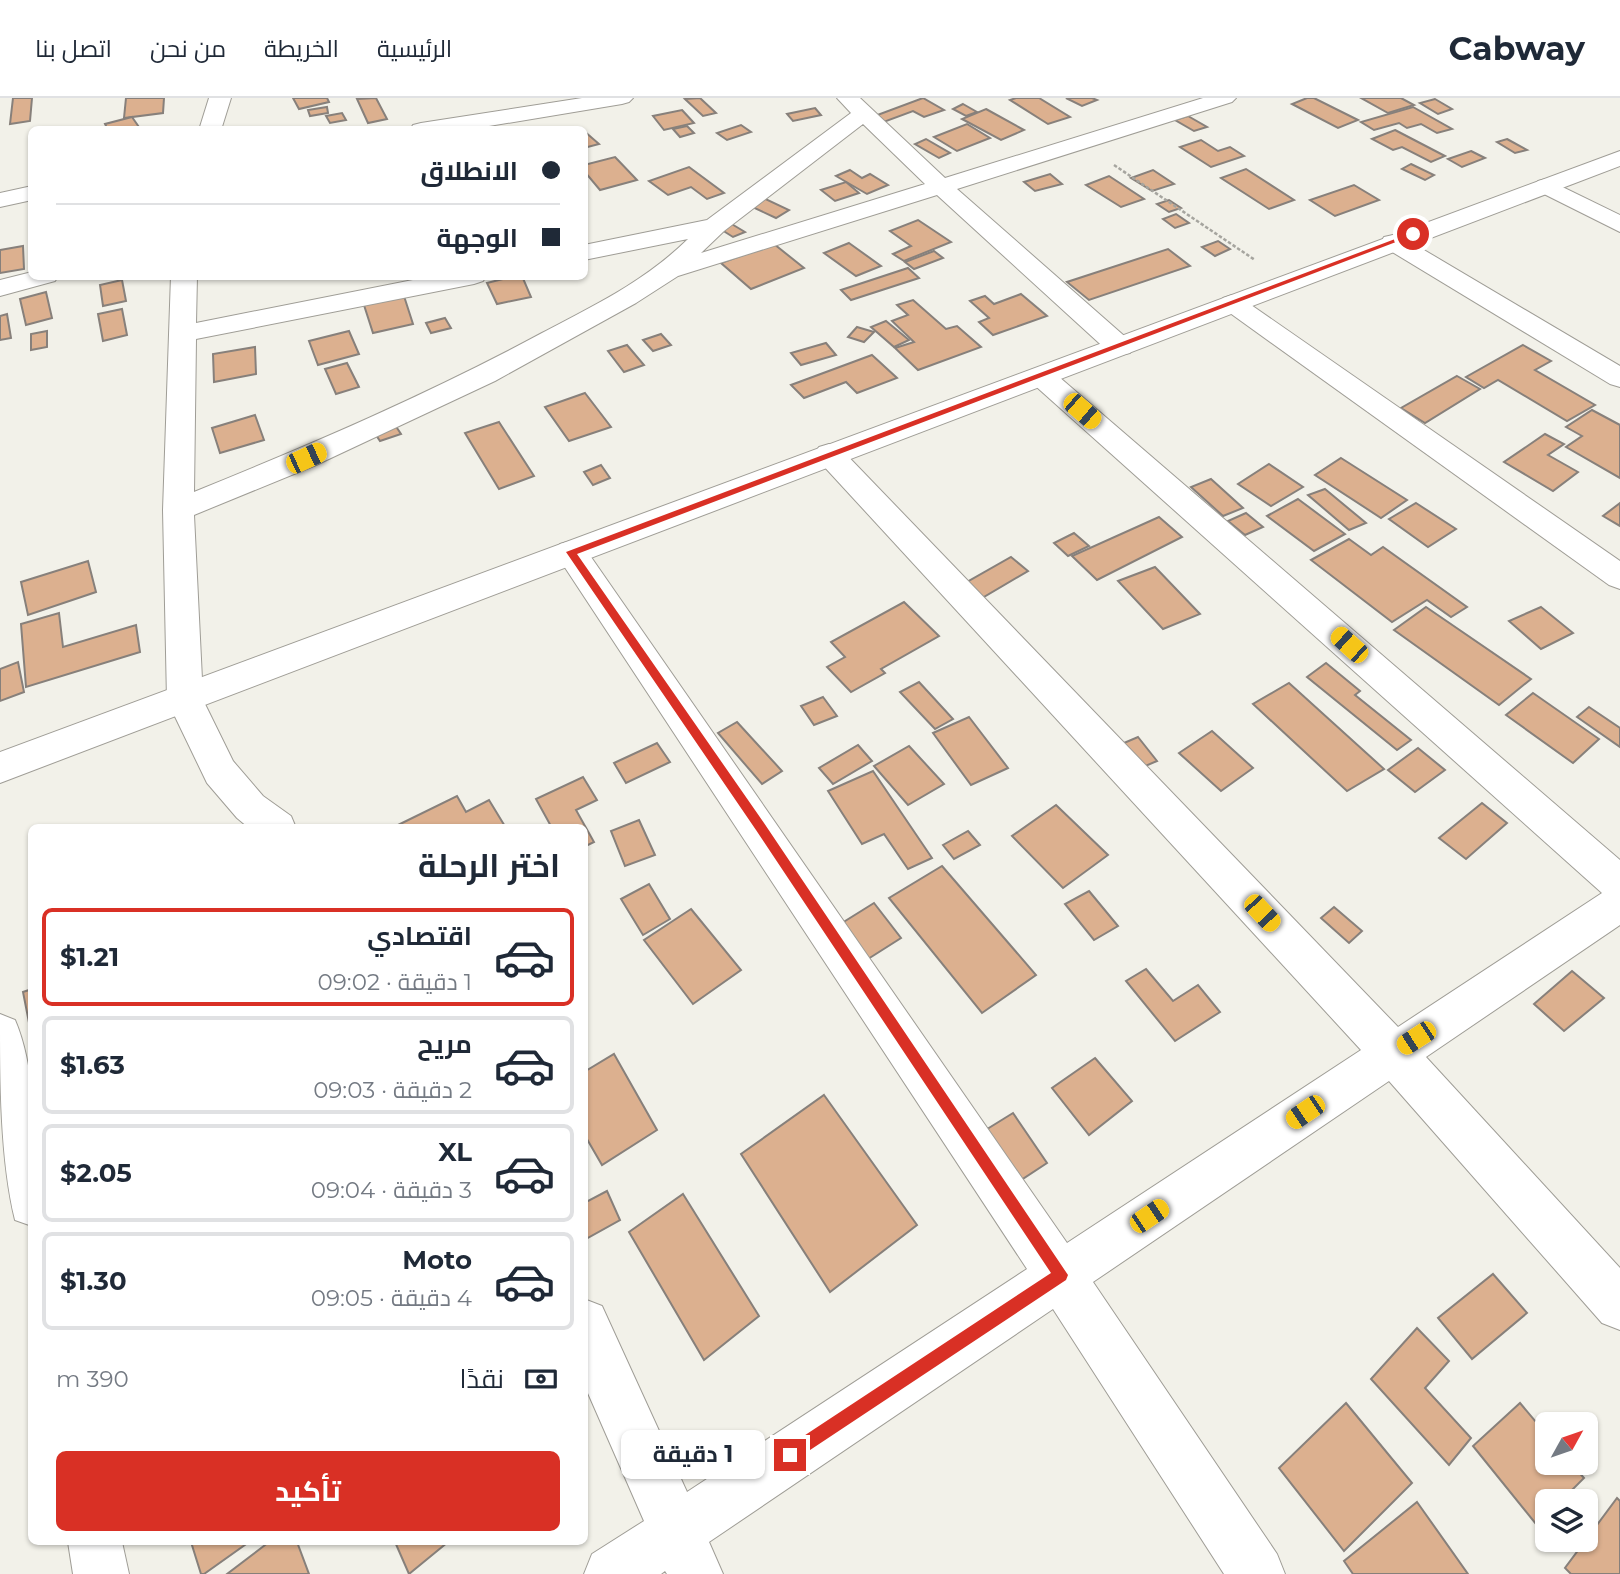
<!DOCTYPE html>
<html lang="ar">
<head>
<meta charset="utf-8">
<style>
  :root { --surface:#fff; --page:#f6f6f7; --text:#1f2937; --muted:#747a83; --line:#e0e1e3; --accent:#d93025 }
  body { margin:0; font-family:Montserrat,Cairo,sans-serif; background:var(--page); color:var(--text); direction:rtl; height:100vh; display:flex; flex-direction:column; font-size:26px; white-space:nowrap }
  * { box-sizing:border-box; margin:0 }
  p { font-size:23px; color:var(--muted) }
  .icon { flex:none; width:38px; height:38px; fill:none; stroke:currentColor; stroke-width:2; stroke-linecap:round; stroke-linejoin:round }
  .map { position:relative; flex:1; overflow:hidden; direction:ltr }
  .details { position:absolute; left:28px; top:726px; width:560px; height:721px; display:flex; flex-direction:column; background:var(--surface); border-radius:10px; box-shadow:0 2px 5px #0004; direction:rtl }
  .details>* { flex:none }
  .guide { position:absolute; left:28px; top:28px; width:560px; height:154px; border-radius:10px; box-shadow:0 2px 5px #0004; direction:rtl; display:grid; align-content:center; height:154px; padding:0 28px; background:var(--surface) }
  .needle { width:46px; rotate:50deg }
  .tools { position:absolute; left:1535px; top:1314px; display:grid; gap:14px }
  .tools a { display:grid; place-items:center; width:63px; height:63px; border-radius:10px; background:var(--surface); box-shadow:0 2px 5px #0004; font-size:35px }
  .end { position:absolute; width:32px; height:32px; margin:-16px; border:9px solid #d93025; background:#fff; box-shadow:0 0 0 4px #fff }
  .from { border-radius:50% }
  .bubble { position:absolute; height:49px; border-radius:10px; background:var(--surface); box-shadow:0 2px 5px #0004; font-size:23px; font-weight:700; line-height:49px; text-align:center; direction:rtl }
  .car { position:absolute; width:21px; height:42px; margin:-21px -10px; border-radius:9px; box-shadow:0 0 5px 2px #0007; background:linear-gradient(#f5c518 24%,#345 0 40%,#f5c518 0 76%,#345 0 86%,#f5c518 0) }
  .guide b { display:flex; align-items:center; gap:24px; height:66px; font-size:26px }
  .guide b+b { border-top:2px solid var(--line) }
  .guide i { width:18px; height:18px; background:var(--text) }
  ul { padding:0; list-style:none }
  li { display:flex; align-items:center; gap:21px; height:98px; margin:0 14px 10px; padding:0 14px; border:4px solid var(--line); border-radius:10px }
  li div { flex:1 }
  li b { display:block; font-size:26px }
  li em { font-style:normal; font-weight:700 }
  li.active { border-color:var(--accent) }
  li>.icon { width:63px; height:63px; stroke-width:1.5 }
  h2 { padding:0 28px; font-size:32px; line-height:84px }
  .pay { display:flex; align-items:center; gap:18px; height:77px; padding:0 28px; font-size:26px }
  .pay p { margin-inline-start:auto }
  .action { display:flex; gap:14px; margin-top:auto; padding:14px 28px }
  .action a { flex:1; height:80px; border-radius:10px; background:var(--accent); color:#fff; font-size:28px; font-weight:700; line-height:80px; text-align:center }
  header { display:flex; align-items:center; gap:42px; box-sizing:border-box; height:98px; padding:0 35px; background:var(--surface); border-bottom:2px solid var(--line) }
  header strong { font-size:33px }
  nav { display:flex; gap:38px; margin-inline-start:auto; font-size:24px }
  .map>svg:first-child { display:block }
  .building { fill:#dcb08f; stroke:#87807b; stroke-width:2 }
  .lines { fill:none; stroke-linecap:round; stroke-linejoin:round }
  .minor-casing { stroke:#9f9d96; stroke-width:2 }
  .major-casing { stroke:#9f9d96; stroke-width:2 }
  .path { stroke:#a6a59f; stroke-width:2.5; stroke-dasharray:3.5 2; stroke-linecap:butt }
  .minor { fill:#fff; fill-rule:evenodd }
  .major { fill:#fff; fill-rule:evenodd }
  .route { fill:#d93025 }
</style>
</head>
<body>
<header>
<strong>Cabway</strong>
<nav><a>الرئيسية</a><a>الخريطة</a><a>من نحن</a><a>اتصل بنا</a></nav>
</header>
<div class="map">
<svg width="1620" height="1476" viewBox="0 0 1620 1476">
  <rect width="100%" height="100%" fill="#f2f1e9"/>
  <g class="building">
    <path d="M13,0H32L30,23L10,26Z"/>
    <path d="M126,0H164L163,15L124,20Z"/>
    <path d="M293,0H327L329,4L299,11Z"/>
    <path d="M376,0L387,21L368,25L357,1Z"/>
    <path d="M700,0L716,15L703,18L685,1Z"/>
    <path d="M923,0L944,12L924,19L913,13L881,25L872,19Z"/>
    <path d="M1016,0H1039L1070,19L1048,26L1010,2Z"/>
    <path d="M1066,0H1092L1097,2L1082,8Z"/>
    <path d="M1307,0H1314L1358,22L1338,30L1292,6Z"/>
    <path d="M1361,0H1401L1414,7L1388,15Z"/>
    <path d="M1435,1L1452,11L1438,16L1420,5Z"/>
    <path d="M963,6L977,14L966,18L953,11Z"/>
    <path d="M327,9L328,15L310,18L308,12Z"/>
    <path d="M1413,9L1452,31L1437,35L1421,26L1407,30L1399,25L1374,32L1361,24Z"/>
    <path d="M815,10L821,17L793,23L787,16Z"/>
    <path d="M986,11L1024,32L1001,42L962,21Z"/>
    <path d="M682,12L694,25L664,32L653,18Z"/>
    <path d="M342,15L346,22L330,25L326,18Z"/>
    <path d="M1188,18L1207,29L1194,33L1175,22Z"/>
    <path d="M132,19L141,32H108L105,26Z"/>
    <path d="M967,26L990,40L957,53L934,39Z"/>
    <path d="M741,27L751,34L727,42L717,35Z"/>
    <path d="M687,28L694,35L680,39L673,31Z"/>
    <path d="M1395,32L1445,58L1431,64L1402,49L1393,52L1372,41Z"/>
    <path d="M584,33L599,46L584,50Z"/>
    <path d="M926,41L950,55L939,60L915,46Z"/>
    <path d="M1507,41L1527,52L1515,55L1497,44Z"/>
    <path d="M1201,42L1218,53L1230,49L1244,58L1211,69L1180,49Z"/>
    <path d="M1471,53L1485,60L1462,69L1448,61Z"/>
    <path d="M615,59L637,82L600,92L584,73V67Z"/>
    <path d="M1411,66L1434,77L1425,82L1402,71Z"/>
    <path d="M689,69L724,95L707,101L691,89L668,97L649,83Z"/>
    <path d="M1246,71L1294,102L1269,111L1221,80Z"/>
    <path d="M850,72L862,80L870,76L888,87L867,96L836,78Z"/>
    <path d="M1153,72L1174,86L1152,93L1131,80Z"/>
    <path d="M1050,76L1062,86L1035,93L1024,84Z"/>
    <path d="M1109,78L1144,101L1121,109L1086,87Z"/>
    <path d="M846,84L859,95L835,103L821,92Z"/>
    <path d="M1354,87L1379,102L1335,118L1310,102Z"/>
    <path d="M761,99L789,112L776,120L748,107Z"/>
    <path d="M1169,102L1181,110L1169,114L1157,106Z"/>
    <path d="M1176,116L1189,125L1175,130L1163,121Z"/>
    <path d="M725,122L745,134L733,139L714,127Z"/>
    <path d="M918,122L951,144L904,163L893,156L911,148L890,133Z"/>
    <path d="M1218,143L1230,151L1215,158L1202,149Z"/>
    <path d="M849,145L881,168L856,178L824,155Z"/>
    <path d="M774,146L804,170L751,191L721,165Z"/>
    <path d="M23,148L24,171L0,175V152Z"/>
    <path d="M1168,151L1190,168L1089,202L1067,184Z"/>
    <path d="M934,153L943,160L914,171L905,164Z"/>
    <path d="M908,170L919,180L851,202L841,192Z"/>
    <path d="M515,178H522L531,199L497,206L487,185Z"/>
    <path d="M122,182L126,203L103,208L100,187Z"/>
    <path d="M46,194L52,220L26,227L20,201Z"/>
    <path d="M403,195L413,226L373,235L363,204Z"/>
    <path d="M1021,196L1047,218L993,237L979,224L989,220L970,203L985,198L994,206Z"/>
    <path d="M913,202L946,231L957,228L981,249L918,272L895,250L914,244L892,223L908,217L897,207Z"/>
    <path d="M122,211L127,237L103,243L98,216Z"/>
    <path d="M7,216L11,240L0,242V218Z"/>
    <path d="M445,220L451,230L431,235L426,225Z"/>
    <path d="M886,223L909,242L894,249L871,229Z"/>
    <path d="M857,229L874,234L864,244L848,239Z"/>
    <path d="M47,233V249L31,252V236Z"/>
    <path d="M349,233L359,256L318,267L309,243Z"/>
    <path d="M661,236L671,247L653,253L643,242Z"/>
    <path d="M826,245L836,257L801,267L791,255Z"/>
    <path d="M627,247L644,267L624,274L608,253Z"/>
    <path d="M1523,247L1551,263L1535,272L1595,307L1567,323L1498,282L1484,290L1466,279Z"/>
    <path d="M255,249L256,276L214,284L213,256Z"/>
    <path d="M872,257L897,280L857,295L846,284L804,300L791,287Z"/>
    <path d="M347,265L359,289L336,296L325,271Z"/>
    <path d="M1457,278L1480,291L1425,325L1401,310Z"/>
    <path d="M585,295L611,329L569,343L545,309Z"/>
    <path d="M1592,312L1620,327V380L1566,349L1582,338L1566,329Z"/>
    <path d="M255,317L264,342L220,355L212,330Z"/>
    <path d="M393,324L401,336L380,343L372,331Z"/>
    <path d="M499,324L534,378L499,391L465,335Z"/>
    <path d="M1545,336L1564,346L1548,357L1578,374L1553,393L1504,364Z"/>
    <path d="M1341,360L1407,402L1381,420L1315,377Z"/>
    <path d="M1269,366L1303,389L1271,408L1238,386Z"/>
    <path d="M601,367L610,380L593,387L584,374Z"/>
    <path d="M1211,381L1243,410L1223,418L1191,389Z"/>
    <path d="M1325,391L1366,425L1349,432L1308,397Z"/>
    <path d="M1298,401L1345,436L1314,453L1267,418Z"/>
    <path d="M1416,405L1456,431L1428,449L1389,421Z"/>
    <path d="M1620,405V428L1603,418Z"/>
    <path d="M1246,415L1263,429L1245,437L1228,423Z"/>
    <path d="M1159,419L1182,439L1097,482L1072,458Z"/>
    <path d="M1074,435L1089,448L1068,458L1054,445Z"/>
    <path d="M1349,441L1371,457L1383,449L1467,509L1451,519L1427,502L1392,524L1311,462Z"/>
    <path d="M1011,459L1028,473L977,503L960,488Z"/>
    <path d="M88,463L96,494L28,517L21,484Z"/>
    <path d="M1155,469L1200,516L1163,531L1118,483Z"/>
    <path d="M904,504L939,538L881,571L885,575L851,594L827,569L845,559L831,544Z"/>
    <path d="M1426,509L1531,581L1499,607L1394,532Z"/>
    <path d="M1541,509L1573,535L1541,551L1509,523Z"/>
    <path d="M59,515L63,549L136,527L140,554L26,589L21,526Z"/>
    <path d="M18,564L24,594L0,603V571Z"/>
    <path d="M1326,565L1360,593L1355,597L1411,642L1397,652L1307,579Z"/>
    <path d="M919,584L953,621L935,631L900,594Z"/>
    <path d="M1289,585L1384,671L1347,693L1253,606Z"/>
    <path d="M1533,595L1599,641L1573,665L1506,617Z"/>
    <path d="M823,599L837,618L814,627L801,608Z"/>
    <path d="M1589,609L1620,630V649L1577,619Z"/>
    <path d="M969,619L1008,670L971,687L933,635Z"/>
    <path d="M737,624L782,673L762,686L718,635Z"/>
    <path d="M1212,633L1253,670L1221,693L1179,655Z"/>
    <path d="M1138,639L1157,663L1136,672L1117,648Z"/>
    <path d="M657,645L670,664L626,685L614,665Z"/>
    <path d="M858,647L872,663L833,686L819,670Z"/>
    <path d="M909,648L944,686L908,707L874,668Z"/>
    <path d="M1418,650L1445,672L1415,694L1388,672Z"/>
    <path d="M873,673L932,760L908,771L884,736L862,746L828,693Z"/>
    <path d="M583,679L597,702L576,712L594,744L584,749V730H552L536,701Z"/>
    <path d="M457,698L466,714L489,702L506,730L396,728Z"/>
    <path d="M1482,705L1507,725L1466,761L1439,740Z"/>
    <path d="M1056,707L1108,757L1063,790L1012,738Z"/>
    <path d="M639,722L655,757L625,768L611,733Z"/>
    <path d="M968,733L980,747L954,761L943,747Z"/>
    <path d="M942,768L1036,877L982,915L889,800Z"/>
    <path d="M649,786L670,821L643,837L621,801Z"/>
    <path d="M1089,793L1118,828L1094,842L1065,806Z"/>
    <path d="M874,805L901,840L868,861L842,825Z"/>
    <path d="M1334,809L1362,833L1349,845L1321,820Z"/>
    <path d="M691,811L741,872L693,906L644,842Z"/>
    <path d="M1146,871L1173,903L1198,887L1220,914L1175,943L1126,883Z"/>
    <path d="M1572,873L1604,900L1564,933L1534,906Z"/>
    <path d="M32,891V940L23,894Z"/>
    <path d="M614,956L657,1032L602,1067L584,1036V974Z"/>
    <path d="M1095,960L1132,1003L1089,1037L1052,990Z"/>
    <path d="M824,997L917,1127L830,1194L741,1056Z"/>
    <path d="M1013,1015L1047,1065L1018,1084L984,1033Z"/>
    <path d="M607,1093L620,1122L584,1142V1105Z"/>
    <path d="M683,1096L759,1218L704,1262L629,1134Z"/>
    <path d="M1493,1176L1527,1215L1472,1261L1438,1220Z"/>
    <path d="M1417,1230L1449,1263L1425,1290L1471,1340L1449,1367L1371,1281Z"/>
    <path d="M1346,1305L1412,1385L1344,1453L1279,1370Z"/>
    <path d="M1520,1305L1547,1337V1365H1571L1584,1380L1560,1404H1547V1416L1536,1426L1473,1348Z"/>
    <path d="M1617,1400L1620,1403V1476H1571L1565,1470Z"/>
    <path d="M1417,1404L1468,1476H1353L1344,1463Z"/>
    <path d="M191,1444H249L204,1476H201Z"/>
    <path d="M269,1444H297L309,1476H227Z"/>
    <path d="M395,1444H448L409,1476Z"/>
  </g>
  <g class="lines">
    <g class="minor-casing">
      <g id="minor">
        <path d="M209,0H231L221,32H199Z"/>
        <path d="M582,0H633L629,4L622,6L465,32H410L413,27L421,25Z"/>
        <path d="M837,0H860L945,80L1203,0H1236L1232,4L957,91L1130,243L1133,249L1130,255L1120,257L1110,255L937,97L678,178L636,205L495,283L316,367L194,417L203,602L233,663L263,698L291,718L296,730H249L237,720L207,685L167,602L163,412L171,178H197L196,225L433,178H486L483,183L474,186L196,241L194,394C312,346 429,296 542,235C595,207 644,184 688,141L584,162V147L707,122L851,15ZM863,26L925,86L701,155L724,133Z"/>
        <path d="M1546,81L1620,117V134L1538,93L1534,88L1538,83Z"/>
        <path d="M32,88V102L0,109V95Z"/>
        <path d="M1393,137L1402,139L1620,268V289L1610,286L1384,149L1381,144L1384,139Z"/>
        <path d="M32,174V178H58L55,183L0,198V182Z"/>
        <path d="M1232,197L1241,200L1620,463V491L1609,487L1223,210L1219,205L1223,200Z"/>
        <path d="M1041,270L1051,272L1620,762V827L1426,959L1620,1170V1232L1602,1225L1389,983L1093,1184L1277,1456L1285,1476H1224L1053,1211L709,1444L723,1476H667L665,1473L661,1476H584L592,1456L644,1423L584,1286V1201L602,1208L687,1394L1027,1171L560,462L555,454L560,446L571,443L582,446L1067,1145L1361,952L819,363L814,356L819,349L829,346L839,349L1398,929L1602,795L1031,284L1027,278L1031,272Z"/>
        <path d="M0,916L15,922C41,983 32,1063 32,1128L15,1122C0,1061 0,981 0,916Z"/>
        <path d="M68,1444H122L129,1476H73Z"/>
      </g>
    </g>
    <g class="major-casing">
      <path id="major" d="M1620,53V68L0,685V654Z"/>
    </g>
    <path class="path" d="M1114,67L1255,162"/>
    <use href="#minor" class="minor"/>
    <use href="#major" class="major"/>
  </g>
  <path class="route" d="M1411,135L1417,136L577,456L764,725L1068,1177L1066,1182L795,1362L790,1365L784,1362L782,1357L784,1351L1051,1175L756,732L566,454Z"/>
</svg>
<div class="tools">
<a><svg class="needle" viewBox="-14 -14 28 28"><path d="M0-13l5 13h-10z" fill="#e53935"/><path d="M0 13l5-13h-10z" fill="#747a83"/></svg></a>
<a><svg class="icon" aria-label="layers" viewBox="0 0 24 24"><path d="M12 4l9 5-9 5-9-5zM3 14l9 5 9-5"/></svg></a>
</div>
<i class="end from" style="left:1413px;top:136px"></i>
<i class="end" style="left:790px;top:1357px"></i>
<div class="bubble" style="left:621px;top:1332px;width:144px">1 دقيقة</div>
<i class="car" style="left:1082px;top:313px;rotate:131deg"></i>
<i class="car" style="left:306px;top:360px;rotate:65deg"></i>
<i class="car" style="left:1349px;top:547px;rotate:312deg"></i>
<i class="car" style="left:1262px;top:815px;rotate:137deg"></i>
<i class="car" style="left:1416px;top:940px;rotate:237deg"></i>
<i class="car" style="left:1305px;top:1014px;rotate:236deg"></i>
<i class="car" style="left:1149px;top:1118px;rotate:56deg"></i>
<div class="guide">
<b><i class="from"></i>الانطلاق</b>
<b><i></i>الوجهة</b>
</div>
<section class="details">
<h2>اختر الرحلة</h2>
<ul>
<li class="active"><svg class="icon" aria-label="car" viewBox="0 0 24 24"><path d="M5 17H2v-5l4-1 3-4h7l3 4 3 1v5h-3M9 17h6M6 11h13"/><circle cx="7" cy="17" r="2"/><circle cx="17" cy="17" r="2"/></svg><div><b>اقتصادي</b><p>1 دقيقة · 09:02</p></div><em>$1.21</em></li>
<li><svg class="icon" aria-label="car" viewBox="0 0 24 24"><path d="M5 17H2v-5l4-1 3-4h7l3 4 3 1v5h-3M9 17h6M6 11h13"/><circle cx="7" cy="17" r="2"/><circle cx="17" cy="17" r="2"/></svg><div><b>مريح</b><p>2 دقيقة · 09:03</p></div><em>$1.63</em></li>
<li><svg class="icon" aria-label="car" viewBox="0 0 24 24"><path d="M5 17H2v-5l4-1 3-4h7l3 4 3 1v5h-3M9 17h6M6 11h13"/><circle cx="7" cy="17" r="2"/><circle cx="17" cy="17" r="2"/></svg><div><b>XL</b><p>3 دقيقة · 09:04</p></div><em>$2.05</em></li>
<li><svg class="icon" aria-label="car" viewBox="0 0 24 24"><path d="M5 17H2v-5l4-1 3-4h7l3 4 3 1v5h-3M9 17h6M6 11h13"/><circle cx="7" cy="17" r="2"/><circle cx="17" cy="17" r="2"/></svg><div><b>Moto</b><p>4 دقيقة · 09:05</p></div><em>$1.30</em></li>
</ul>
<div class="pay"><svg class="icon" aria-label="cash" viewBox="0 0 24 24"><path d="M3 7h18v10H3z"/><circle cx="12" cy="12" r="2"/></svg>نقدًا<p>390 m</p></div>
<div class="action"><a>تأكيد</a></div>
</section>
</div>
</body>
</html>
